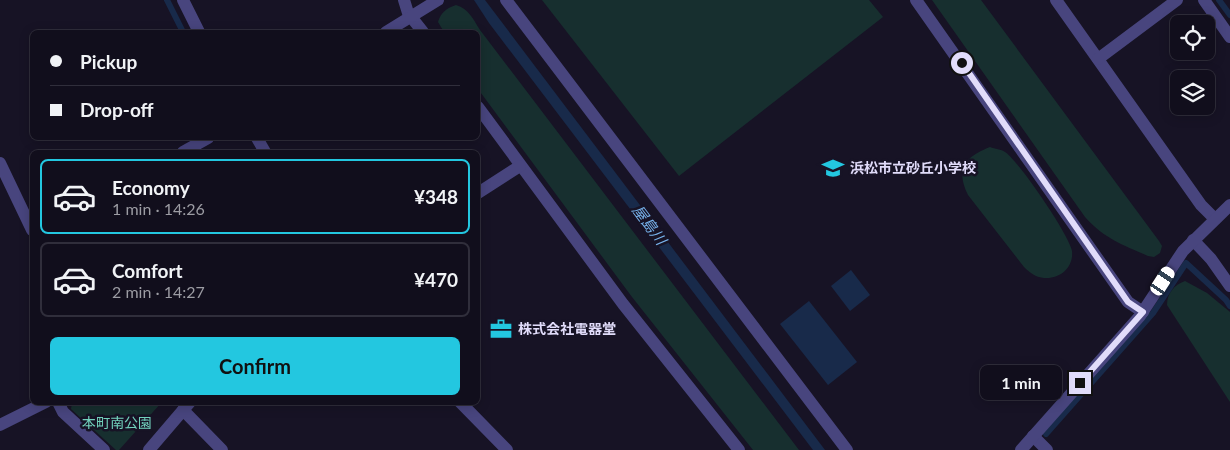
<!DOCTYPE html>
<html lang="en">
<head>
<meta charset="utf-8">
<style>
  :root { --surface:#110e1c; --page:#1a1725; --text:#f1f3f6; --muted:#9c9ca3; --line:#302e3b; --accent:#23c7e0 }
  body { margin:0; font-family:Lato,"Noto Sans JP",sans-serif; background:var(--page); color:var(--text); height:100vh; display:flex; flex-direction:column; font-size:19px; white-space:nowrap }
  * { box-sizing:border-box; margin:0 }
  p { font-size:16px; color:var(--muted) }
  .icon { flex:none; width:28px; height:28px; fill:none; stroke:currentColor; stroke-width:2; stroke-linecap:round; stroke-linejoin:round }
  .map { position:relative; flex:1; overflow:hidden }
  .details { position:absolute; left:30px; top:150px; width:450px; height:255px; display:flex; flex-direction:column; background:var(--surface); border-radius:8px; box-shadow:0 2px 12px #0003,0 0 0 1px var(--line) }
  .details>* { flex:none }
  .banner { position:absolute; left:30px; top:30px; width:450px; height:110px; border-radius:8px; box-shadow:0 2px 12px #0003,0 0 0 1px var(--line); display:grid; align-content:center; height:110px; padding:0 20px; background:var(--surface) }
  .controls { position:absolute; left:1170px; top:15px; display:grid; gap:10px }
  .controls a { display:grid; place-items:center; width:45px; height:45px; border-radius:8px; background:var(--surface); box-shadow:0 2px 12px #0003,0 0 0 1px var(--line); font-size:25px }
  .end { position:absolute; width:22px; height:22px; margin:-11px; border:6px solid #e1dcfa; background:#111; box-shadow:0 0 0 2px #111 }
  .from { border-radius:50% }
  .bubble { position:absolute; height:35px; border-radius:8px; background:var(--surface); box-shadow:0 2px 12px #0003,0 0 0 1px var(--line); font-size:16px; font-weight:700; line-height:35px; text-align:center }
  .car { position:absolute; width:15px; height:30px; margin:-15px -8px; border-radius:6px; box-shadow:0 0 4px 1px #0007; background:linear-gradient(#fff 24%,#345 0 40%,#fff 0 76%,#345 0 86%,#fff 0) }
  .banner b { display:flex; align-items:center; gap:18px; height:48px; font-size:19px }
  .banner b+b { border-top:1px solid var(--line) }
  .banner i { width:12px; height:12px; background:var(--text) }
  ul { padding:9px 0 0; list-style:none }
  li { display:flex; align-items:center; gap:15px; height:75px; margin:0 10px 8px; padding:0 10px; border:2px solid var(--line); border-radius:8px }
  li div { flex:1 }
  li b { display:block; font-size:19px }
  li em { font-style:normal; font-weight:700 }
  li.active { border-color:var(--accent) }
  li>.icon { width:45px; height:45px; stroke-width:1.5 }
  .primary-button { display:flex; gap:10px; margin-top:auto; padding:10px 20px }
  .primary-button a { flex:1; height:58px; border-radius:8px; background:var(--accent); color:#111; font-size:20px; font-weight:700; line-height:58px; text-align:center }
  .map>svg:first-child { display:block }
  .green { fill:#172f2f }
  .water { fill:#182a4a }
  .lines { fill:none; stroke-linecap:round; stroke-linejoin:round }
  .stream { stroke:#182a4a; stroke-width:6 }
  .minor { stroke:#48457e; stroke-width:12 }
  .tertiary { stroke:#48457e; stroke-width:12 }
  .route { stroke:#e1dcfa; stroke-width:6 }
  .labels { text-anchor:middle; stroke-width:5; stroke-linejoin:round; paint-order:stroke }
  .poi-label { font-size:14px; font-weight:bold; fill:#e1dcfa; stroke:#171325; text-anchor:start }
  .park-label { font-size:14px; fill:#72d1bc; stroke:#171325 }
  .water-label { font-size:15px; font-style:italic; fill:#78b3ec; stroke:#171325 }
</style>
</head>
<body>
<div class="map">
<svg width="1230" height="450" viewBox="0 0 1230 450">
  <rect width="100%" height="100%" fill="#171325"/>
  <g class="green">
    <path d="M542,0H869L883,17L679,176Z"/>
    <path d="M932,0H981L1159,241L1162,246L1160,253L1154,257L1148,256C1121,244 1105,239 1085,217Z"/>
    <path d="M456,5C469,9 473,19 480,30L799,450H753L632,297L478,89V32H444L438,22C441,12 447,8 456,5Z"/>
    <path d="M990,147C995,149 1001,149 1005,152C1018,160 1070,236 1072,251C1074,271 1054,283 1036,276C1032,274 1027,270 1024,267L968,195C955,169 965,157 990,147Z"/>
    <path d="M1185,281L1207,293L1230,312V402L1167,305C1167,293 1174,285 1185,281Z"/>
    <path d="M72,403V402L161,403L119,450H116L71,409Z"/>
  </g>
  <g class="water">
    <path d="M474,0H485L825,450H813L489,23Z"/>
    <path d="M851,270L870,295L850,311L831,286Z"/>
    <path d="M809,301L857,362L828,385L780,324Z"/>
  </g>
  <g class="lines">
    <g class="stream">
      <path d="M167,0L183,32"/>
      <path d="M1219,0L1230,15"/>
      <path d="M1046,434L1153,313L1186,263L1226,300L1230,306"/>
    </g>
    <g class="minor">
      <path d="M183,0L199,32"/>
      <path d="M404,0L408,13L423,32"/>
      <path d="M506,0L847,450"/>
      <path d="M916,0L1128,302L1143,312"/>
      <path d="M1056,0L1201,205L1215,219"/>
      <path d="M1204,0L1230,37"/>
      <path d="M386,32L438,0"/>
      <path d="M1098,59L1177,0"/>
      <path d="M478,107L623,304L739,450"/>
      <path d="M257,138L265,152"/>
      <path d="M183,152L208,138"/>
      <path d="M0,163L32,230"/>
      <path d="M1193,240L1211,259L1230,286"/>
      <path d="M58,402L63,412L104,450"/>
      <path d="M0,425L46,402"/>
      <path d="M1033,436L1047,450"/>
      <path d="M1021,450L1140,316L1183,251L1230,205"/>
    </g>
    <g class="tertiary">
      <path d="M478,193L520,166"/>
      <path d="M460,402L507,450"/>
      <path d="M183,410L222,450"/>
      <path d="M149,450L190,402"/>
    </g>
  </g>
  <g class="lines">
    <path class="route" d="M962,63L1128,302L1143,312L1080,383"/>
  </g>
  <defs>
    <g id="school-bare" transform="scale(1.725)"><path d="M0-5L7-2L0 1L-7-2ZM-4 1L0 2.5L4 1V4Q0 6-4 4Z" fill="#23c7e0" stroke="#171325" stroke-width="2.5" paint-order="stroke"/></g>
    <g id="office-bare" transform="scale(1.725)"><path d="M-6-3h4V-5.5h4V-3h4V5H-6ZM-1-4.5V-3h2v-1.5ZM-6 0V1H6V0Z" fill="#23c7e0" stroke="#171325" stroke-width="2.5" paint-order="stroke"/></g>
  </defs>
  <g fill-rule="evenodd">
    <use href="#school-bare" x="833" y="168"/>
    <use href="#office-bare" x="501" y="329"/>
  </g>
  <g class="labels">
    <g class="poi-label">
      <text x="850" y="173">浜松市立砂丘小学校</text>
      <text x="518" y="334">株式会社電器堂</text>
    </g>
    <g class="park-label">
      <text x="117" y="428">本町南公園</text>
    </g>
    <g class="water-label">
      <text transform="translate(649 225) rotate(53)" y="5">屋島川</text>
    </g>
  </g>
</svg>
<div class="controls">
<a><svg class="icon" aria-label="locate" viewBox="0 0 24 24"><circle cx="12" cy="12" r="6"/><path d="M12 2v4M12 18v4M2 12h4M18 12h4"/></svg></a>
<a><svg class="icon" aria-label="layers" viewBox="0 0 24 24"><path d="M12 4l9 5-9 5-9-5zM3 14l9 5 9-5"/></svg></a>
</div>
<i class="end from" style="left:962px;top:63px"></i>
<i class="end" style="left:1080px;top:383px"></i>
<div class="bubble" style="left:980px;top:365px;width:82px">1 min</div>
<i class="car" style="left:1163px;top:281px;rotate:33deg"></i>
<div class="banner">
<b><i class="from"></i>Pickup</b>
<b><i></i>Drop-off</b>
</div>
<section class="details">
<ul>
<li class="active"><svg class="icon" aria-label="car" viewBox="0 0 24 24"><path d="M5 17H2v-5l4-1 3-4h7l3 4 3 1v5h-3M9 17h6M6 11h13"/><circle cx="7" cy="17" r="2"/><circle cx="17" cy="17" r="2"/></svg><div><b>Economy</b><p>1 min · 14:26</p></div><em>¥348</em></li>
<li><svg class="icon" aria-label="car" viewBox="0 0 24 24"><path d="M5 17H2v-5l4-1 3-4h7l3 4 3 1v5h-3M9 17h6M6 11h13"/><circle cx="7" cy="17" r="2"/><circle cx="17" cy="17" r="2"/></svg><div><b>Comfort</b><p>2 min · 14:27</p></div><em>¥470</em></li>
</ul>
<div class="primary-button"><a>Confirm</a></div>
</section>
</div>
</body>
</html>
